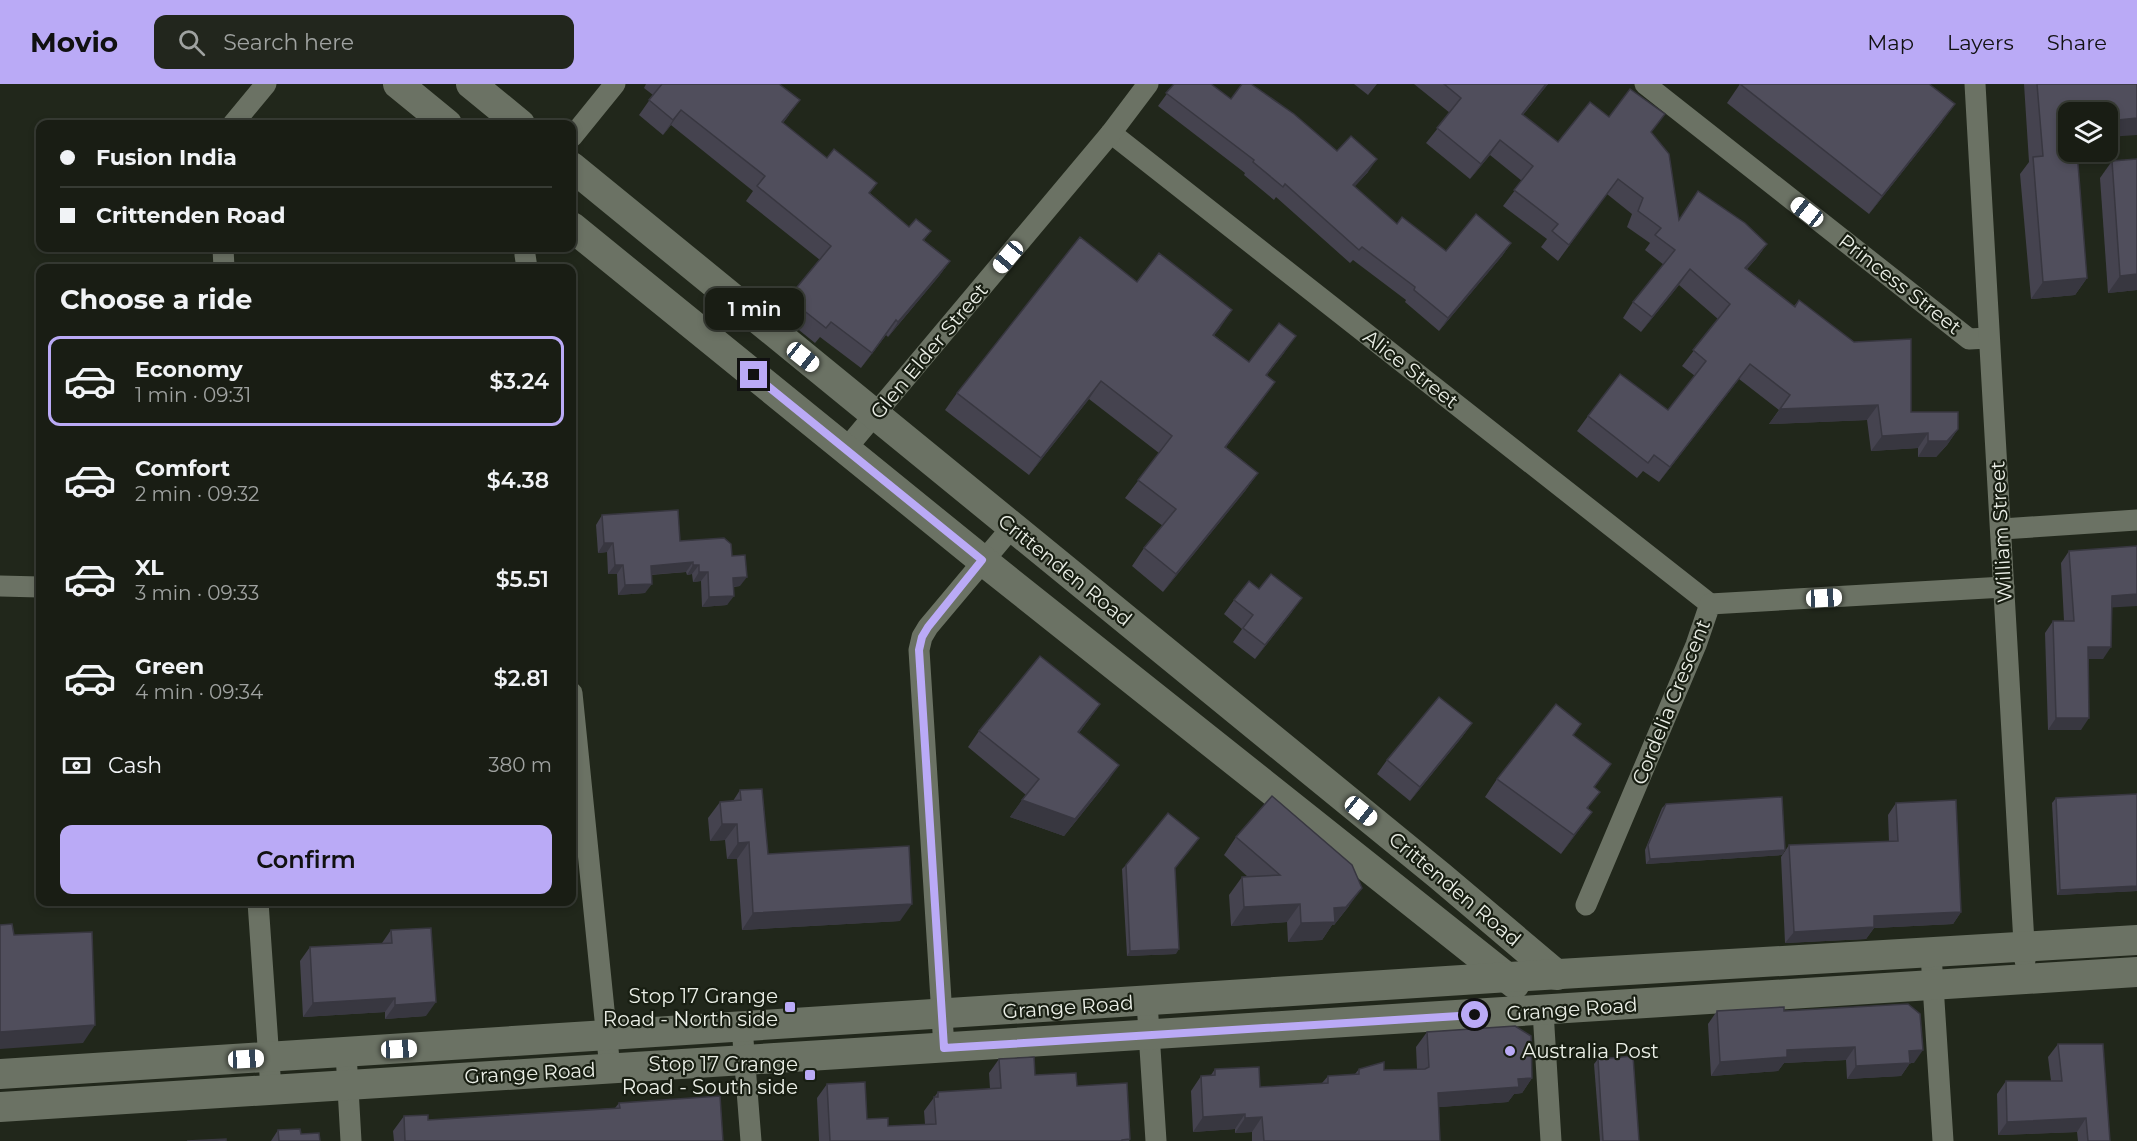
<!DOCTYPE html>
<html lang="en">
<head>
<meta charset="utf-8">
<style>
  :root { --surface:#191d14; --page:#22261d; --text:#f1f3f6; --muted:#9fa2a0; --line:#373b34; --accent:#baaaf6 }
  body { margin:0; font-family:Montserrat,sans-serif; background:var(--page); color:var(--text); height:100vh; display:flex; flex-direction:column; font-size:22px; white-space:nowrap }
  * { box-sizing:border-box; margin:0 }
  p { font-size:20px; color:var(--muted) }
  .icon { flex:none; width:33px; height:33px; fill:none; stroke:currentColor; stroke-width:2; stroke-linecap:round; stroke-linejoin:round }
  .map { position:relative; flex:1; overflow:hidden }
  .details { position:absolute; left:36px; top:180px; width:540px; height:642px; display:flex; flex-direction:column; background:var(--surface); border-radius:12px; box-shadow:0 3px 9px #0003,0 0 0 2px var(--line) }
  .details>* { flex:none }
  .top-card { position:absolute; left:36px; top:36px; width:540px; height:132px; border-radius:12px; box-shadow:0 3px 9px #0003,0 0 0 2px var(--line); display:grid; align-content:center; height:132px; padding:0 24px; background:var(--surface) }
  .tools { position:absolute; left:2058px; top:18px; display:grid; gap:12px }
  .tools a { display:grid; place-items:center; width:60px; height:60px; border-radius:12px; background:var(--surface); box-shadow:0 3px 9px #0003,0 0 0 2px var(--line); font-size:30px }
  .end { position:absolute; width:27px; height:27px; margin:-14px; border:8px solid #baaaf6; background:#111; box-shadow:0 0 0 3px #111 }
  .from { border-radius:50% }
  .bubble { position:absolute; height:42px; border-radius:12px; background:var(--surface); box-shadow:0 3px 9px #0003,0 0 0 2px var(--line); font-size:20px; font-weight:600; line-height:42px; text-align:center }
  .car { position:absolute; width:18px; height:36px; margin:-18px -9px; border-radius:8px; box-shadow:0 0 4px 2px #0007; background:linear-gradient(#fff 24%,#345 0 40%,#fff 0 76%,#345 0 86%,#fff 0) }
  .top-card b { display:flex; align-items:center; gap:21px; height:57px; font-size:22px }
  .top-card b+b { border-top:2px solid var(--line) }
  .top-card i { width:15px; height:15px; background:var(--text) }
  ul { padding:0; list-style:none }
  li { display:flex; align-items:center; gap:18px; height:90px; margin:0 12px 9px; padding:0 12px; border:3px solid transparent; border-radius:12px }
  li div { flex:1 }
  li b { display:block; font-size:22px }
  li em { font-style:normal; font-weight:600 }
  li.current { border-color:var(--accent) }
  li>.icon { width:54px; height:54px; stroke-width:1.5 }
  h2 { padding:0 24px; font-size:27px; line-height:72px }
  .pay { display:flex; align-items:center; gap:15px; height:66px; padding:0 24px; font-size:22px }
  .pay p { margin-inline-start:auto }
  .cta { display:flex; gap:12px; margin-top:auto; padding:12px 24px }
  .cta a { flex:1; height:69px; border-radius:12px; background:var(--accent); color:#111; font-size:24px; font-weight:600; line-height:69px; text-align:center }
  header { display:flex; align-items:center; gap:36px; box-sizing:border-box; height:84px; padding:0 30px; background:var(--accent); color:#111 }
  header strong { font-size:28px }
  nav { display:flex; gap:33px; margin-inline-start:auto; font-size:21px }
  .search { width:420px; height:54px; background:var(--page); display:flex; align-items:center; gap:15px; box-sizing:border-box; padding:0 21px; border-radius:12px; color:var(--muted); font-size:22px }
  .map>svg:first-child { display:block }
  .lines { fill:none; stroke-linecap:round; stroke-linejoin:round }
  .street { stroke:#6b7264; stroke-width:21 }
  .secondary { stroke:#6b7264; stroke-width:30 }
  .wall { fill:#45434f }
  .shaded-wall { fill:#383740 }
  .building { fill:#504e5c; stroke:#383740; stroke-width:1.5 }
  .route { stroke:#baaaf6; stroke-width:8 }
  .poi-dot { fill:#baaaf6; stroke:#181e12; stroke-width:2 }
  .labels { text-anchor:middle; stroke-width:4.5; stroke-linejoin:round; paint-order:stroke }
  .street-label { font-size:20px; fill:#eaeee6; stroke:#181e12 }
  .poi-label { font-size:20px; fill:#eaeee6; stroke:#181e12; text-anchor:end }
</style>
</head>
<body>
<header>
<strong>Movio</strong>
<div class="search"><svg class="icon" aria-label="search" viewBox="0 0 24 24"><circle cx="10" cy="10" r="6"/><path d="M15 15l6 6"/></svg>Search here</div>
<nav><a>Map</a><a>Layers</a><a>Share</a></nav>
</header>
<div class="map">
<svg width="2137" height="1057" viewBox="0 0 2137 1057">
  <rect width="100%" height="100%" fill="#21271b"/>
  <g class="lines">
    <g class="street">
      <path d="M1645,0L1969,255L1988,254"/>
      <path d="M1975,0L2025,877"/>
      <path d="M233,40L266,0"/>
      <path d="M1111,49L1710,520"/>
      <path d="M572,53L615,0"/>
      <path d="M223,164L224,184"/>
      <path d="M525,171L527,184"/>
      <path d="M845,366L1111,49L1148,0"/>
      <path d="M2002,445L2137,436"/>
      <path d="M0,502L40,503"/>
      <path d="M572,609L610,985"/>
      <path d="M258,818L271,1005"/>
      <path d="M1586,821L1696,561L1710,520L2004,503"/>
      <path d="M1931,870L1943,1057"/>
      <path d="M1147,918L1156,1057"/>
      <path d="M1543,927L1551,1057"/>
      <path d="M742,943L751,1057"/>
      <path d="M944,964L919,566L922,553L928,543L1012,443"/>
      <path d="M346,969L351,1057"/>
    </g>
    <g class="secondary">
      <path d="M398,0L447,40"/>
      <path d="M471,0L520,40"/>
      <path d="M572,83L1440,792L1557,891"/>
      <path d="M572,143L982,476L1515,900"/>
      <path d="M0,990L1509,893L2137,856"/>
      <path d="M0,1023L2137,888"/>
    </g>
  </g>
  <g class="wall">
    <path d="M646,0H779L789,31L783,39L870,109L909,143L931,147L924,156L950,177L939,192L888,253L886,251L861,284L820,253L815,259L778,229L788,214L820,176L746,117L753,107L671,41L663,51L639,31L653,11L644,4Z"/>
    <path d="M1174,0L1231,15L1337,67L1368,88L1354,103L1397,140L1446,167L1511,159L1502,172L1439,247L1405,218L1406,216L1353,176L1350,179L1276,113L1274,116L1244,91L1245,89L1158,22Z"/>
    <path d="M1354,0H1377L1368,11Z"/>
    <path d="M1414,0H1548L1523,31L1558,58L1609,33L1652,49L1679,136L1767,160L1756,175L1747,185L1794,222L1799,216L1911,328L1958,345L1947,361L1936,373H1918V364L1871,367L1867,336L1769,340L1779,326L1739,295L1659,398L1643,387L1637,394L1577,347L1588,332L1668,326L1695,292L1682,282L1718,235L1679,201L1641,248L1623,234L1633,218L1664,181L1645,166L1650,159L1627,143L1632,130L1607,110L1558,177L1541,163L1547,155L1503,122L1522,97L1490,71L1470,95L1426,59L1450,29Z"/>
    <path d="M1740,0L1942,38L1869,130L1727,19Z"/>
    <path d="M2024,0H2137L2068,28L2087,194L2075,211L2031,215L2020,90L2029,78Z"/>
    <path d="M2137,75V206L2108,209L2100,94L2112,77Z"/>
    <path d="M1137,198L1220,244L1214,251L1249,278L1284,269L1267,291L1275,298L1226,363L1258,389L1245,407L1163,508L1132,482L1144,464L1163,442L1125,414L1159,369L1089,315L1029,391L945,326L957,309Z"/>
    <path d="M602,431L680,457L732,472L740,502L734,503L727,521L702,523L701,497L693,498L692,490L687,491L686,488L651,491L645,509L618,511L617,490H608L607,468L598,469L596,441Z"/>
    <path d="M2069,467L2112,524L2103,575H2089L2081,646H2048L2045,549L2053,537H2064L2061,479Z"/>
    <path d="M1259,505L1292,528L1255,575L1233,558L1242,545L1224,530L1234,516Z"/>
    <path d="M1100,620L1079,649L1108,697L1064,752L1010,733L1026,711L968,663L979,647Z"/>
    <path d="M1472,639L1462,653L1410,717L1377,690L1387,676Z"/>
    <path d="M1574,651L1595,703L1588,725L1592,728L1561,770L1485,713L1497,695Z"/>
    <path d="M740,706L768,770L900,837L742,846L737,775H727L725,756L710,757L708,734L720,718L733,717Z"/>
    <path d="M2137,710V807L2057,811L2052,719L2056,714Z"/>
    <path d="M1896,719L1961,828L1953,840L1874,844L1866,855L1785,859L1781,773L1789,761L1889,758L1888,731Z"/>
    <path d="M1666,720L1785,766L1782,771L1646,780L1645,766L1662,724Z"/>
    <path d="M1236,753L1349,822L1334,841H1332L1322,856L1288,858L1287,838L1231,842L1229,811L1242,793H1248L1224,771Z"/>
    <path d="M1199,754L1175,784L1176,870L1127,872L1122,785L1126,781Z"/>
    <path d="M391,846L426,932L385,935V928L303,933L300,877L310,863L382,859Z"/>
    <path d="M1717,927H1784L1914,979H1910L1901,992L1847,995L1846,976L1784,979L1778,987L1711,992L1708,940Z"/>
    <path d="M1427,948L1532,994L1522,1009L1514,1010L1508,1018L1439,1023L1440,1057H1252V1048L1235,1049V1045L1193,1048L1191,1007L1201,992L1211,991L1215,985L1260,1003L1322,999L1328,992L1355,990L1359,985L1384,986L1417,985L1416,963Z"/>
    <path d="M2058,960L2110,1057H2078L2077,1048L1998,1051L1997,1010L2006,997H2051L2048,973Z"/>
    <path d="M999,975L1035,991L1077,1002L1130,1055L1129,1057H819L817,1014L827,1000L867,1035L888,1042L925,1040L924,1027L938,1008L990,1005L989,989Z"/>
    <path d="M1598,975L1639,1057H1600L1594,980Z"/>
    <path d="M619,1019L723,1057H394L393,1047L404,1032L428,1036L615,1024Z"/>
    <path d="M278,1046L301,1050L320,1057H271Z"/>
  </g>
  <g class="shaded-wall">
    <path d="M1546,0H1548L1511,45L1522,30Z"/>
    <path d="M800,16L789,31L772,53L782,38Z"/>
    <path d="M1955,20L1942,38L1869,130L1882,112Z"/>
    <path d="M681,26L671,41L663,51L673,36Z"/>
    <path d="M2137,34V51L2108,53V37Z"/>
    <path d="M1500,56L1490,71L1470,95L1481,80Z"/>
    <path d="M1377,75L1368,88L1344,114L1353,101Z"/>
    <path d="M1511,159L1502,172L1439,247L1448,234Z"/>
    <path d="M1767,160L1756,175L1734,199L1745,184Z"/>
    <path d="M950,177L939,192L888,253L898,238Z"/>
    <path d="M1690,185L1679,201L1641,248L1652,233Z"/>
    <path d="M2137,190V206L2108,209L2120,192Z"/>
    <path d="M2087,194L2075,211L2031,215L2043,198Z"/>
    <path d="M1232,226L1220,244L1201,268L1213,251Z"/>
    <path d="M896,236L886,251L861,284L872,269Z"/>
    <path d="M1296,252L1284,269L1253,308L1266,291Z"/>
    <path d="M1750,280L1739,295L1659,398L1670,383Z"/>
    <path d="M1101,297L1089,315L1029,391L1041,374Z"/>
    <path d="M1275,298L1263,315L1213,380L1225,363Z"/>
    <path d="M1878,321L1867,336L1769,340L1780,325Z"/>
    <path d="M1958,345L1947,361L1936,373H1918L1928,357Z"/>
    <path d="M1928,349L1918,364L1871,367L1882,352Z"/>
    <path d="M1258,389L1245,407L1163,508L1176,490Z"/>
    <path d="M604,459H613L607,468L598,469Z"/>
    <path d="M693,478L686,488L644,491L651,482Z"/>
    <path d="M615,481H623L617,490H608Z"/>
    <path d="M693,481H699L692,490L687,491Z"/>
    <path d="M699,488H708L701,497L693,498Z"/>
    <path d="M747,493L740,502L726,503L733,494Z"/>
    <path d="M652,500L645,509L618,511L625,501Z"/>
    <path d="M2137,510V522L2103,524L2112,512Z"/>
    <path d="M734,512L727,521L702,523L709,513Z"/>
    <path d="M1302,514L1292,528L1255,575L1265,561Z"/>
    <path d="M2088,563H2111L2103,575H2080Z"/>
    <path d="M1100,620L1088,637L1066,665L1078,648Z"/>
    <path d="M2056,634H2089L2081,646H2048Z"/>
    <path d="M1472,639L1462,653L1410,717L1420,703Z"/>
    <path d="M1119,681L1108,697L1064,752L1010,733L1022,716Z"/>
    <path d="M1592,728L1579,746L1561,770L1574,751Z"/>
    <path d="M722,740H737L725,756L710,757Z"/>
    <path d="M749,758L737,775H727L738,759Z"/>
    <path d="M1785,766L1782,771L1646,780L1650,775Z"/>
    <path d="M2137,802V807L2057,811L2060,806Z"/>
    <path d="M1362,804L1349,822L1334,841H1332L1322,856L1288,858L1301,839L1334,824Z"/>
    <path d="M379,818H399L378,819Z"/>
    <path d="M912,820L900,837L742,846L753,829Z"/>
    <path d="M1300,820L1287,838L1231,842L1244,823Z"/>
    <path d="M1961,828L1953,840L1874,844L1866,855L1785,859L1794,848L1874,832Z"/>
    <path d="M1179,865L1176,870L1127,872L1130,867Z"/>
    <path d="M395,914L385,928L303,933L313,919Z"/>
    <path d="M436,918L426,932L385,935L395,921Z"/>
    <path d="M95,941L83,959L0,965V948Z"/>
    <path d="M1855,963L1846,976L1784,979L1778,987L1711,992L1720,978L1787,966Z"/>
    <path d="M1923,966L1914,979H1910L1901,992L1847,995L1856,982L1909,967Z"/>
    <path d="M1532,994L1522,1009L1514,1010L1508,1018L1428,1024L1438,1009L1518,995Z"/>
    <path d="M1245,1030L1235,1045L1193,1048L1203,1033Z"/>
    <path d="M1262,1033L1252,1048L1235,1049L1245,1034Z"/>
    <path d="M2086,1034L2077,1048L1998,1051L2007,1038Z"/>
  </g>
  <g class="building">
    <path d="M662,0H779L800,16L782,38L827,74L834,65L877,99L869,109L909,143L916,135L931,147L923,156L950,177L898,238L896,236L872,269L831,238L826,244L788,214L831,162L757,102L765,92L681,26L673,36L649,16Z"/>
    <path d="M1174,0H1211L1231,15L1242,0H1251L1294,30L1337,67L1351,52L1377,75L1353,101L1397,140L1402,133L1446,167L1476,130L1511,159L1448,234L1414,206L1415,203L1362,163L1359,166L1285,100L1283,103L1253,78L1254,76L1166,9Z"/>
    <path d="M1444,0H1546L1522,30L1558,58L1590,18L1609,33L1630,5L1665,30L1651,48L1669,70L1679,136L1698,107L1745,139L1767,160L1745,184L1795,223L1799,216L1854,258L1911,255V328H1958V345L1947,357H1928V349L1882,352L1878,321L1780,325L1790,311L1750,280L1670,383L1654,371L1648,379L1588,332L1620,290L1668,326L1706,277L1693,266L1730,220L1690,185L1652,233L1633,218L1675,166L1655,151L1661,144L1638,127L1643,114L1618,95L1569,161L1552,147L1558,140L1514,106L1533,82L1500,56L1481,80L1437,44L1461,14Z"/>
    <path d="M1740,0H1929L1955,20L1882,112Z"/>
    <path d="M2037,0H2137V34L2108,37V28H2068V68H2077L2087,194L2043,198L2033,73L2043,72Z"/>
    <path d="M2137,75V190L2120,192L2112,77Z"/>
    <path d="M1080,153L1137,198L1159,169L1232,226L1213,251L1249,278L1279,239L1296,252L1266,291L1275,298L1225,363L1258,389L1176,490L1144,464L1176,425L1138,396L1172,352L1101,297L1041,374L957,309Z"/>
    <path d="M678,426L680,457L724,454L731,460L732,472L745,471L747,493L733,494L734,512L709,513L708,488H699V481H693V478L651,482L652,500L625,501L623,481H615L613,459H604L602,431Z"/>
    <path d="M2137,462V510L2112,512L2111,563H2088L2089,634H2056L2053,537H2074L2069,467Z"/>
    <path d="M1271,490L1302,514L1265,561L1243,544L1253,531L1234,516L1249,497L1259,505Z"/>
    <path d="M1040,572L1100,620L1078,648L1119,681L1075,735L1022,716L1039,695L979,647Z"/>
    <path d="M1439,613L1472,639L1420,703L1387,676Z"/>
    <path d="M1556,620L1581,640L1573,651L1611,680L1594,703L1600,708L1587,724L1592,728L1574,751L1497,695Z"/>
    <path d="M762,705L768,770L909,762L912,820L753,829L749,758L738,759L737,740H722L720,718L741,716L740,706Z"/>
    <path d="M2137,710V802L2060,806L2056,714Z"/>
    <path d="M1272,712L1352,781L1362,804L1346,823L1334,824L1335,838L1301,839L1300,820L1244,823L1242,793L1280,791L1236,753Z"/>
    <path d="M1782,713L1785,766L1650,775L1648,761L1666,720Z"/>
    <path d="M1956,716L1961,828L1874,832V843L1794,848L1789,761L1898,757L1896,719Z"/>
    <path d="M1168,729L1199,754L1175,784L1179,865L1130,867L1126,781Z"/>
    <path d="M12,840L14,851L92,848L95,941L0,948V841Z"/>
    <path d="M431,844L436,918L395,921V914L313,919L310,863L392,859L391,846Z"/>
    <path d="M1908,920L1920,930L1923,966L1909,967L1910,979L1856,982L1855,963L1787,966V973L1720,978L1717,927L1784,923V927Z"/>
    <path d="M1515,942L1531,952L1532,994L1518,995L1519,1003L1438,1009L1440,1057H1264L1262,1033L1245,1034V1030L1203,1033L1201,992L1215,991V985L1259,983L1260,1003L1328,999V992L1359,990V985L1384,978V986L1425,985L1429,983L1427,948Z"/>
    <path d="M2058,960H2103L2110,1057H2088L2086,1034L2007,1038L2006,997H2062Z"/>
    <path d="M1633,972L1639,1057H1603L1598,975Z"/>
    <path d="M1034,973L1035,991L1076,989L1077,1002L1127,999L1130,1055L1122,1056V1057H830L827,1000L865,998L867,1035L888,1034V1042L936,1040L934,1013H938V1008L1001,1004L999,975Z"/>
    <path d="M720,1012L723,1057H405L404,1032L428,1031V1036L620,1024L619,1019Z"/>
    <path d="M300,1045L301,1050L319,1049L320,1057H279L278,1046Z"/>
    <path d="M226,1055V1057H187Z"/>
  </g>
  <g class="lines">
    <path class="route" d="M754,291L982,476L928,543L922,553L919,566L944,964L1475,931"/>
  </g>
  <g class="poi-dot">
    <rect x="784" y="917" width="12" height="12" rx="3"/>
    <circle cx="1510" cy="967" r="6"/>
    <rect x="804" y="985" width="12" height="12" rx="3"/>
  </g>
  <g class="labels">
    <g class="street-label">
      <text transform="translate(1900 200) rotate(38)" y="7">Princess Street</text>
      <text transform="translate(929 267) rotate(-50)" y="7">Glen Elder Street</text>
      <text transform="translate(1411 285) rotate(38)" y="7">Alice Street</text>
      <text transform="translate(2001 448) rotate(-93)" y="7">William Street</text>
      <text transform="translate(1065 486) rotate(39)" y="7">Crittenden Road</text>
      <text transform="translate(1671 618) rotate(-68)" y="7">Cordelia Crescent</text>
      <text transform="translate(1455 805) rotate(40)" y="7">Crittenden Road</text>
      <text transform="translate(1068 923) rotate(-4)" y="7">Grange Road</text>
      <text transform="translate(1572 925) rotate(-4)" y="7">Grange Road</text>
      <text transform="translate(530 989) rotate(-3)" y="7">Grange Road</text>
    </g>
    <g class="poi-label">
      <text x="778" y="919">Stop 17 Grange<tspan x="778" dy="23">Road - North side</tspan></text>
      <text x="1522" y="974" text-anchor="start">Australia Post</text>
      <text x="798" y="987">Stop 17 Grange<tspan x="798" dy="23">Road - South side</tspan></text>
    </g>
  </g>
</svg>
<div class="tools">
<a><svg class="icon" aria-label="layers" viewBox="0 0 24 24"><path d="M12 4l9 5-9 5-9-5zM3 14l9 5 9-5"/></svg></a>
</div>
<i class="end from" style="left:1475px;top:931px"></i>
<i class="end" style="left:754px;top:291px"></i>
<div class="bubble" style="left:705px;top:204px;width:99px">1 min</div>
<i class="car" style="left:1807px;top:128px;rotate:308deg"></i>
<i class="car" style="left:1008px;top:173px;rotate:220deg"></i>
<i class="car" style="left:803px;top:273px;rotate:129deg"></i>
<i class="car" style="left:1824px;top:514px;rotate:87deg"></i>
<i class="car" style="left:1361px;top:727px;rotate:129deg"></i>
<i class="car" style="left:399px;top:965px;rotate:87deg"></i>
<i class="car" style="left:246px;top:975px;rotate:87deg"></i>
<div class="top-card">
<b><i class="from"></i>Fusion India</b>
<b><i></i>Crittenden Road</b>
</div>
<section class="details">
<h2>Choose a ride</h2>
<ul>
<li class="current"><svg class="icon" aria-label="car" viewBox="0 0 24 24"><path d="M5 17H2v-5l4-1 3-4h7l3 4 3 1v5h-3M9 17h6M6 11h13"/><circle cx="7" cy="17" r="2"/><circle cx="17" cy="17" r="2"/></svg><div><b>Economy</b><p>1 min · 09:31</p></div><em>$3.24</em></li>
<li><svg class="icon" aria-label="car" viewBox="0 0 24 24"><path d="M5 17H2v-5l4-1 3-4h7l3 4 3 1v5h-3M9 17h6M6 11h13"/><circle cx="7" cy="17" r="2"/><circle cx="17" cy="17" r="2"/></svg><div><b>Comfort</b><p>2 min · 09:32</p></div><em>$4.38</em></li>
<li><svg class="icon" aria-label="car" viewBox="0 0 24 24"><path d="M5 17H2v-5l4-1 3-4h7l3 4 3 1v5h-3M9 17h6M6 11h13"/><circle cx="7" cy="17" r="2"/><circle cx="17" cy="17" r="2"/></svg><div><b>XL</b><p>3 min · 09:33</p></div><em>$5.51</em></li>
<li><svg class="icon" aria-label="car" viewBox="0 0 24 24"><path d="M5 17H2v-5l4-1 3-4h7l3 4 3 1v5h-3M9 17h6M6 11h13"/><circle cx="7" cy="17" r="2"/><circle cx="17" cy="17" r="2"/></svg><div><b>Green</b><p>4 min · 09:34</p></div><em>$2.81</em></li>
</ul>
<div class="pay"><svg class="icon" aria-label="cash" viewBox="0 0 24 24"><path d="M3 7h18v10H3z"/><circle cx="12" cy="12" r="2"/></svg>Cash<p>380 m</p></div>
<div class="cta"><a>Confirm</a></div>
</section>
</div>
</body>
</html>
